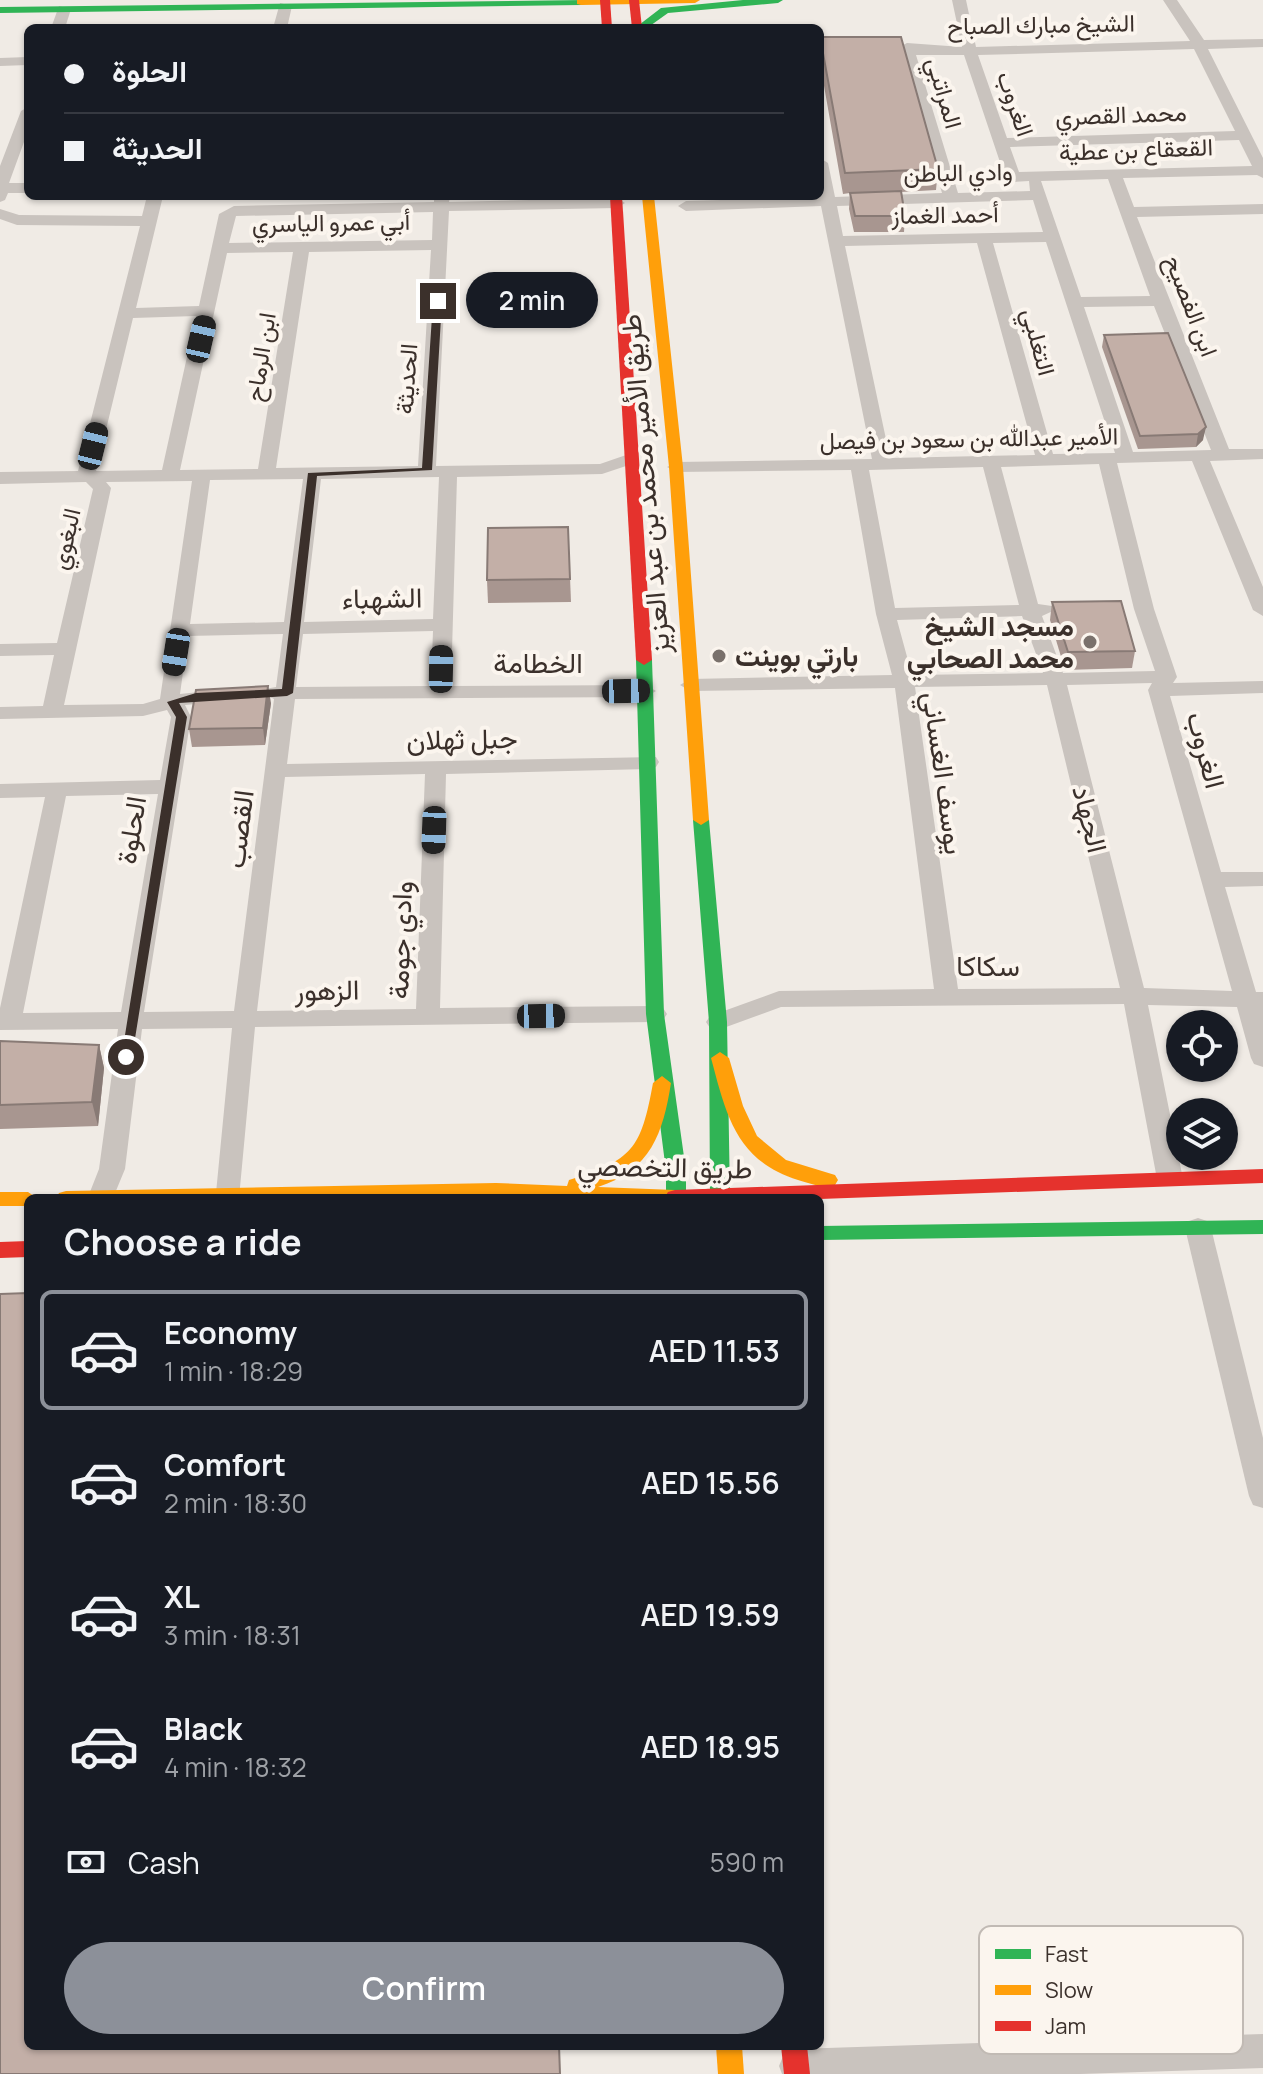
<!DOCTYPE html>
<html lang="en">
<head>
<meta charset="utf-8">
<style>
  :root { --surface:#171b24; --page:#242831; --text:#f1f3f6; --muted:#9ea1a6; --line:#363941; --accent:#8c9099 }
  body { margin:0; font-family:Manrope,Vazirmatn,sans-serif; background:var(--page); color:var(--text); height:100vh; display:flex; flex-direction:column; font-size:30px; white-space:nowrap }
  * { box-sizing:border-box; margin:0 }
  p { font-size:26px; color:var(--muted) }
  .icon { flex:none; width:44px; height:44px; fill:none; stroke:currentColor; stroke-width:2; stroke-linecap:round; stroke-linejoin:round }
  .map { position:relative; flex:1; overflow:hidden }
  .sheet { position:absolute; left:24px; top:1194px; width:800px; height:856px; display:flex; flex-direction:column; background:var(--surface); border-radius:12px; box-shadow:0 2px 6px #0004 }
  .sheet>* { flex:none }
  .top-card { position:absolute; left:24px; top:24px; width:800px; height:176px; border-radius:12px; box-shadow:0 2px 6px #0004; display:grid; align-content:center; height:176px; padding:0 40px; background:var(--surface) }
  .controls { position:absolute; left:1166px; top:1010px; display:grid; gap:16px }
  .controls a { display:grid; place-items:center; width:72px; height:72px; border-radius:50%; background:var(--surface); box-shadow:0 2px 6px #0004; font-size:40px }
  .end { position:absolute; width:36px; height:36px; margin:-18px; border:10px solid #3b302b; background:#fff; box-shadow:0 0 0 4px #fff }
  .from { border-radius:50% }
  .bubble { position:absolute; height:56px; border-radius:28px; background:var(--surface); box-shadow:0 2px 6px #0004; font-size:26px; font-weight:600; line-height:56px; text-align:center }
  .car { position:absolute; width:24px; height:48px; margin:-24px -12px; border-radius:10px; box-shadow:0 0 6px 2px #0007; background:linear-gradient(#222 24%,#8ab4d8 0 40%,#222 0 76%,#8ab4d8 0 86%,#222 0) }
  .top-card b { display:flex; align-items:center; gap:28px; height:76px; font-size:30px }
  .top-card b+b { border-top:2px solid var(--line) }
  .top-card i { width:20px; height:20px; background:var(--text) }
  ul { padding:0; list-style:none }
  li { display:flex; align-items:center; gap:24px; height:120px; margin:0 16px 12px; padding:0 24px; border:4px solid transparent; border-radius:12px }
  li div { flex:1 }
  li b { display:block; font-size:30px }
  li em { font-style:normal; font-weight:600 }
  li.active { border-color:var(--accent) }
  li>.icon { width:72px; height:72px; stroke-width:1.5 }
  h2 { padding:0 40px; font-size:36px; line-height:96px }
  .pay { display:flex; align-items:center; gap:20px; height:88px; padding:0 40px; font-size:30px }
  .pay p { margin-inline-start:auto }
  .cta { display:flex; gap:16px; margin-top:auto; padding:16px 40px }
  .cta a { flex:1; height:92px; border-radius:48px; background:var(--accent); color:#fff; font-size:32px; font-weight:600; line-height:92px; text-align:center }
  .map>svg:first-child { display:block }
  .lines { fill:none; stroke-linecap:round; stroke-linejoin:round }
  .street { fill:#c9c3be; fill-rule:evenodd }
  .fast { fill:#30b455; fill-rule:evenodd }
  .slow { fill:#ff9f0a; fill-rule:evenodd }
  .jam { fill:#e5322d; fill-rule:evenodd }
  .wall { fill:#a89690 }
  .shaded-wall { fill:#887a75 }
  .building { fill:#c3afa7; stroke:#887a75; stroke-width:2 }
  .route { fill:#3b302b }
  .poi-dot { fill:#7a716c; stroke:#fbf5ee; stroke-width:3 }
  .labels { text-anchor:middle; stroke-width:8; stroke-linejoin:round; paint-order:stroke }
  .far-street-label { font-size:24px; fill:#3b302b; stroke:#fbf5ee }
  .street-label { font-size:28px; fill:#3b302b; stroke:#fbf5ee }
  .poi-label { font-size:28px; font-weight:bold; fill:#3b302b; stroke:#fbf5ee; text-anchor:end }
  .key { fill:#fbf5ee; stroke:#c1bab4; stroke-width:2 }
  .key-label { font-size:22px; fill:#3b302b }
</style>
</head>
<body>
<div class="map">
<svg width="1263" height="2074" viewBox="0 0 1263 2074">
  <rect width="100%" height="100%" fill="#f0ebe5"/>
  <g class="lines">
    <g class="street">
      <path d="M952,0H966L976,47L1190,41L1163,0H1177L1204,40L1263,39V47L1208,49L1263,158V178L1257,175L1123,178L1134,207L1263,204V214L1137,217L1229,449H1263V459L1210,461L1263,587V616L1253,610L1192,461L1117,463L1154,609L1177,677L1173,683L1263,681V693L1170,696L1221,872H1263V886L1225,887L1256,992H1263V1067L1254,1064L1251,1058L1237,1007L1148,1005L1183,1179L1179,1186H1161L1157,1179L1124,1004L781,1007L718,1030L710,1028L706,1022L710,1016L779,991L934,989L895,688L690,691L680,685L690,679L892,675L876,614L851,470L676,472L667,467L676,462L872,459L821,206L686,211L678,206L686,201L819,197L820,158L828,163L835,197L942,193L902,54L820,53V45L901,46L907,43L962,47ZM1194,49L1235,131L1007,138L978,55ZM916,55H964L1005,177L1013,182L1029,181L1030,191L958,193ZM1239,140L1252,166L1019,172L1010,147ZM1108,179L1150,296L1081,297L1041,181ZM1033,200L1043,232L843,236L837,206ZM1046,242L1115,453L1053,454L993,243ZM977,243L1035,455L890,458L845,246ZM1154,306L1211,450L1133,452L1084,307ZM1099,464L1134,609L1155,671L1063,673L1042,616L1055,610L1052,606L1038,604L1001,467ZM983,467L1019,605L895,608L869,470ZM1022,616L1043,673L912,675L897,620ZM1152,683L1148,690L1232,991L1144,988L1067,685ZM1047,685L1120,988L958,989L915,687Z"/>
      <path d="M280,3L292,6L287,28H273Z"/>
      <path d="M59,6L71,9L65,28H51Z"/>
      <path d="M28,57V65L0,66V58Z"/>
      <path d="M28,107V131L9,183H28V193H8L5,200L0,202V166L21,111Z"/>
      <path d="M147,196H163L136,308L199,306L219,214L234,206L434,202V196H450L449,202L617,198L625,203L617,208L449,211L436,466L600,464L629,454L635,455V463L602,474L457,477L451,686L646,685L656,691L646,697L295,699L287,764L656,757L659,762L656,767L648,769L446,774L440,1008L655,1006L663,1008L667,1014L663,1020L655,1022L255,1027L239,1198H219L216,1193L232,1028L142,1029L125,1169L113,1198L88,1197L99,1169L118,1029L0,1030V1008L45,797L0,798V784L160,780L171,717L167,710L143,716L0,719V707L43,706L54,655L0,656V644L57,643L93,489L86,482L0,484V472L78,471L140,226L17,225L0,219V209L19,215L142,216ZM433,212L432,240L229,243L236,216ZM431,250L418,466L276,468L309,252ZM293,252L258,469L180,470L227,253ZM196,316L162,470L96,471L133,318ZM439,477L433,619L304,622L321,479ZM303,479L284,622L190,624L210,480ZM192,481L160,699L143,704L64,705L111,488L106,482ZM433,631L431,686L296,687L303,634ZM283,634L276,687L265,689L262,693L274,699L234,1011L144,1012L191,717L185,705L228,701L238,695L228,689L180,694L188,636ZM425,774L416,1009L257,1011L285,777ZM158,794L121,1012L23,1013L66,796Z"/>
      <path d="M1198,1218L1207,1221L1211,1228L1263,1438V1508L1253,1505L1249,1496L1185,1228L1189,1221Z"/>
      <path d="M1263,2034V2068L1080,2074H782L779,2066L784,2054L796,2049Z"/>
    </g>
    <g class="fast">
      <path d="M585,0V4L581,5L0,13V7Z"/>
      <path d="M743,0H783L778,3L668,13L647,28H635L661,8Z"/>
      <path d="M644,655L652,660L664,1014L686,1171V1198H666V1171L646,1014L636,660Z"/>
      <path d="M701,815L709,820L727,1022L730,1198H710L709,1022L693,820Z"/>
      <path d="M1263,1220V1234L820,1240V1226Z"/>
    </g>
    <g class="slow">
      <path d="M577,0H700L695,3L581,5L577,4Z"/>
      <path d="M642,196H654L683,467L709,820L701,825L693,820L669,467Z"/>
      <path d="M720,1052L729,1058L743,1106L757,1136L786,1160L835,1175L838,1180L835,1185C823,1189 809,1183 798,1180C736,1161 726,1114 711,1058Z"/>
      <path d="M662,1076L671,1083C663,1133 651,1170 598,1187L675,1190L682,1192L684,1198H56L59,1193L66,1191L496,1183L567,1186L569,1180C633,1160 641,1149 653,1083Z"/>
      <path d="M0,1192H28L37,1198H28V1206H0Z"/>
      <path d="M716,2046H742L744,2074H718Z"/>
    </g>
    <g class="jam">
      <path d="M600,0H610L612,28H602Z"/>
      <path d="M629,0H639L642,28H632Z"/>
      <path d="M610,196H622L652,660L644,665L636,660Z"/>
      <path d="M1263,1169V1183L820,1199L665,1197L668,1192L675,1190Z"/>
      <path d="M28,1241V1257L0,1258V1242Z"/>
      <path d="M781,2046H807L810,2074H784Z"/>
    </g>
  </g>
  <g class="wall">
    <path d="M820,37L938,169L936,190L901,192L905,216L904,232H854L849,209L850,193L843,194L820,63Z"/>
    <path d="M373,196H424L423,199L373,200Z"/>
    <path d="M1104,335L1203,440L1196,447L1138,449L1102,347Z"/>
    <path d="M568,527L571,602L488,603L487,580Z"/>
    <path d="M1052,602L1135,651L1132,668L1065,670L1050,620Z"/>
    <path d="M271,703L265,745L192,747L189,729Z"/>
    <path d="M0,1041L99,1045L104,1068L98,1126L0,1129Z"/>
  </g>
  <g class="shaded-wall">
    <path d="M1206,427L1203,440L1196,447L1198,434Z"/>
    <path d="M268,686L271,703L265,745L263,728Z"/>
    <path d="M99,1045L104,1068L98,1126L92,1102Z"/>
  </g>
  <g class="building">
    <path d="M820,37H901L938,169L845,173Z"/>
    <path d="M901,191L905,216H855L850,193Z"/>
    <path d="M1168,333L1206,427L1198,434L1140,436L1104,335Z"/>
    <path d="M568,527L570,579L487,580L488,528Z"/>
    <path d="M1121,601L1135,651L1068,652L1052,602Z"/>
    <path d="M268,686L263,728L189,729L196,690Z"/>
    <path d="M0,1041L99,1045L92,1102L0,1105Z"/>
    <path d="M28,1293V2046H559L560,2074H0V1294Z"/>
  </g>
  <path class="route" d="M438,299L442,301L432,470L317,476L293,693L287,696L179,703L187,717L132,1057L121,1060L176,717L167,702L196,693L282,689L308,473L422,468L433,301Z"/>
  <g class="poi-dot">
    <circle cx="1090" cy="642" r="8"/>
    <circle cx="719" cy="656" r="8"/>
  </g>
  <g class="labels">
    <g class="far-street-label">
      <text transform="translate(1041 25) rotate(-1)" y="8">الشيخ مبارك الصباح</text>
      <text transform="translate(944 93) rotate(74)" y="8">المراتبي</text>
      <text transform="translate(1015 104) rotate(71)" y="8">الغروب</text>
      <text transform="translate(1121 115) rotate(-2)" y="8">محمد القصري</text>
      <text transform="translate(1136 150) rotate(-2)" y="8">القعقاع بن عطية</text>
      <text transform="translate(958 173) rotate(-1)" y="8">وادي الباطن</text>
      <text transform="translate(945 215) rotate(-1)" y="8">أحمد الغماز</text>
      <text transform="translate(331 223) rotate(-1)" y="8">أبي عمرو الياسري</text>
      <text transform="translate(1191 306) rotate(69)" y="8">ابن الفصيح</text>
      <text transform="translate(1038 342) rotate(75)" y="8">التغلبي</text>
      <text transform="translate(261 357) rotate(-81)" y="8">ابن الرماح</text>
      <text transform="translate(407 379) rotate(-86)" y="8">الحديثة</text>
      <text transform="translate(969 439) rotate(-1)" y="8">الأمير عبدالله بن سعود بن فيصل</text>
      <text transform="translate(66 539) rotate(-77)" y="8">البغوي</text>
    </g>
    <g class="street-label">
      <text transform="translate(645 484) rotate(-95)" y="10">طريق الأمير محمد بن عبد العزيز</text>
      <text transform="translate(382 598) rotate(-1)" y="10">الشهباء</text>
      <text x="538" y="673">الخطامة</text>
      <text transform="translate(462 739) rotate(-1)" y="10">جبل ثهلان</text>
      <text transform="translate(1206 750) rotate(75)" y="10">الغروب</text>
      <text transform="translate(944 773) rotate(82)" y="10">يوسف الغساني</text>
      <text transform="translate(1090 819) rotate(76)" y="10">الجهاد</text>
      <text transform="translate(239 829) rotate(-83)" y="10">القصب</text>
      <text transform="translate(131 830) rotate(-81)" y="10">الحلوة</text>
      <text transform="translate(400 940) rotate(-88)" y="10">وادي جومة</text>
      <text x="988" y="976">سكاكا</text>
      <text transform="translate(327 990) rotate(-1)" y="10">الزهور</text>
      <text transform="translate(665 1167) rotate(1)" y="10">طريق التخصصي</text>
    </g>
    <g class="poi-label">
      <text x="1074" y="636">مسجد الشيخ<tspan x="1074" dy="32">محمد الصحابي</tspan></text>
      <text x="735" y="666" text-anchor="start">بارتي بوينت</text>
    </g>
  </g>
  <rect x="979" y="1926" width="264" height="128" rx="12" class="key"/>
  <rect x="995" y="1949" width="36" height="10" fill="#30b455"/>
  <rect x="995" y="1985" width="36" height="10" fill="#ff9f0a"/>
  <rect x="995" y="2021" width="36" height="10" fill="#e5322d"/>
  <g class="key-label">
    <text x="1045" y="1962">Fast</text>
    <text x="1045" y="1998">Slow</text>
    <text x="1045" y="2034">Jam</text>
  </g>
</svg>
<div class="controls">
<a><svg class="icon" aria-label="locate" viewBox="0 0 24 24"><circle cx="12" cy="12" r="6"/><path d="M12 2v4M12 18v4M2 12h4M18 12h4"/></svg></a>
<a><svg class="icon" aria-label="layers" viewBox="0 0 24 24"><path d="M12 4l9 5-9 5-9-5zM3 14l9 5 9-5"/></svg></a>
</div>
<i class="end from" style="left:126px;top:1057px"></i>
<i class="end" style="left:438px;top:301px"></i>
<div class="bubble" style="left:466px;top:272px;width:132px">2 min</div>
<i class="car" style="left:201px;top:339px;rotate:13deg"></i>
<i class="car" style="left:93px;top:446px;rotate:14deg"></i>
<i class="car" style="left:176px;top:652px;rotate:189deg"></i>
<i class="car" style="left:441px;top:669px;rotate:1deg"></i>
<i class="car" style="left:626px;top:691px;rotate:89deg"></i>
<i class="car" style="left:434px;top:830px;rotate:182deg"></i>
<i class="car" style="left:541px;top:1016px;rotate:89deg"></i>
<div class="top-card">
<b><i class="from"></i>الحلوة</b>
<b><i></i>الحديثة</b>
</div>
<section class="sheet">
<h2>Choose a ride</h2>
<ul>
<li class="active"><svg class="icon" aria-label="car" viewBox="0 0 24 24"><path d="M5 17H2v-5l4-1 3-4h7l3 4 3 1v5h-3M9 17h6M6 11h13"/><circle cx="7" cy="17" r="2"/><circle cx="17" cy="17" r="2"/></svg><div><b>Economy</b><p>1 min · 18:29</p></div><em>AED 11.53</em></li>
<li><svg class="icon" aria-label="car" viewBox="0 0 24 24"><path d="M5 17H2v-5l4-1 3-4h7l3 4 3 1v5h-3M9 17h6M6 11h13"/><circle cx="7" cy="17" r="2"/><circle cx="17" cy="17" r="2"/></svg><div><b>Comfort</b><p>2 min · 18:30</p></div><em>AED 15.56</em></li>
<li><svg class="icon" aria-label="car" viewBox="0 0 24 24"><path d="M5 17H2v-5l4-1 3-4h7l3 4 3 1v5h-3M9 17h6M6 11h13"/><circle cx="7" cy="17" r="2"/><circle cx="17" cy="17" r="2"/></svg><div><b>XL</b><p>3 min · 18:31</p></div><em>AED 19.59</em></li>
<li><svg class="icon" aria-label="car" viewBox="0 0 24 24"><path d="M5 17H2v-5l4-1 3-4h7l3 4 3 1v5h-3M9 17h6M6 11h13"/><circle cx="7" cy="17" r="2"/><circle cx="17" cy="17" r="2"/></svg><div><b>Black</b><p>4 min · 18:32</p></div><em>AED 18.95</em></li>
</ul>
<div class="pay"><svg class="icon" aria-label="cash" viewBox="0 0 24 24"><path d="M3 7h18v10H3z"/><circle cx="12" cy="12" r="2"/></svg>Cash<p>590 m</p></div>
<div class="cta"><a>Confirm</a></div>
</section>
</div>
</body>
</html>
